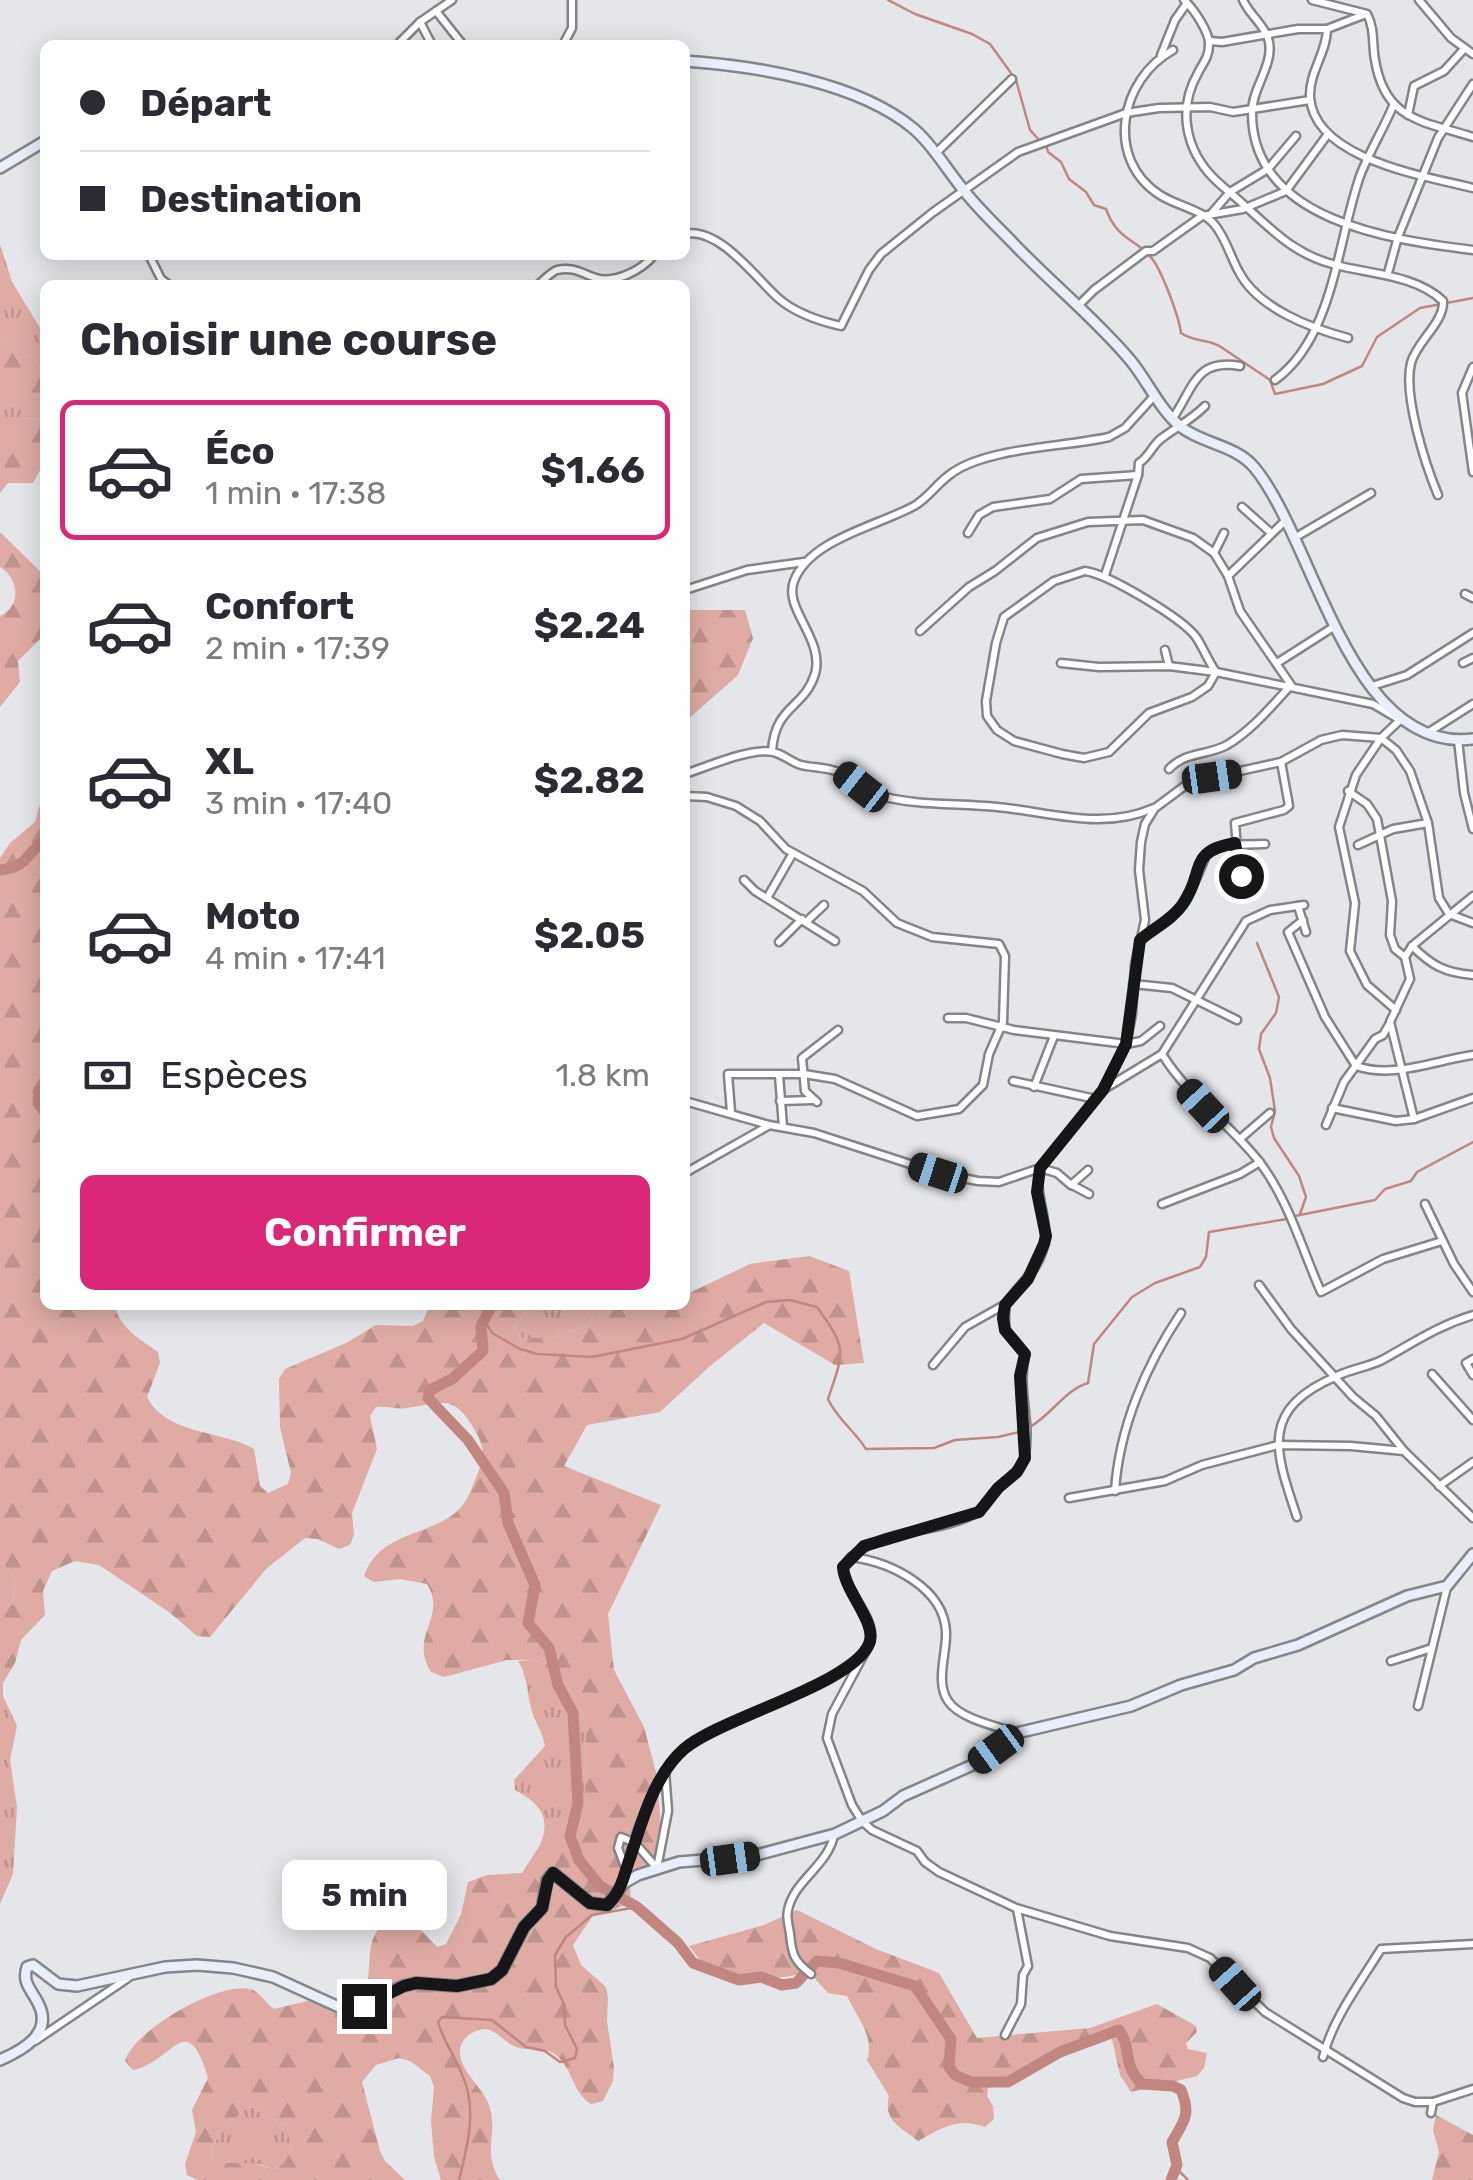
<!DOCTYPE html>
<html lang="fr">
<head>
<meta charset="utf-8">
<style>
  :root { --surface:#fff; --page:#f2f2f3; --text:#2b2b33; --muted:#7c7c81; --line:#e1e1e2; --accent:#db2777 }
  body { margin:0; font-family:Rubik,sans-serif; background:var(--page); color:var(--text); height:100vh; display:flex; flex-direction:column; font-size:38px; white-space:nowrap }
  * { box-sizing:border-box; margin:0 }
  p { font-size:32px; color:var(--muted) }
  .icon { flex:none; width:55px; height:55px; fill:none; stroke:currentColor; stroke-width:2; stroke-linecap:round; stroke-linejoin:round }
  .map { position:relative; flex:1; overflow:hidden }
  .side { position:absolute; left:40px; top:280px; width:650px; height:1030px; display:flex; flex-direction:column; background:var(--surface); border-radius:15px; box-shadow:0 5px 25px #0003 }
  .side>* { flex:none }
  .guide { position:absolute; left:40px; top:40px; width:650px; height:220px; border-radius:15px; box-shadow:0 5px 25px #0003; display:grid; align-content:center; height:220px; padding:0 40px; background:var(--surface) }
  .end { position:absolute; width:45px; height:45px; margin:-22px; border:12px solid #161618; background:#fff; box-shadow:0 0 0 5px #fff }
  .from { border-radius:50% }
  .bubble { position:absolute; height:70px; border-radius:15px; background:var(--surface); box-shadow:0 5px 25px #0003; font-size:32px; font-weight:700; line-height:70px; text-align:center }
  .car { position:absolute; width:30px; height:60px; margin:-30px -15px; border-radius:12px; box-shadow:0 0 8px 2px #0007; background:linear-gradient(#222 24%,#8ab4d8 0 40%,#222 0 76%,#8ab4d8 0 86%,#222 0) }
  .guide b { display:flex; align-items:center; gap:35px; height:95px; font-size:38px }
  .guide b+b { border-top:2px solid var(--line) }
  .guide i { width:25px; height:25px; background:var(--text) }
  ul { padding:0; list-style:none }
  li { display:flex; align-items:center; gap:30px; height:140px; margin:0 20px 15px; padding:0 20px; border:5px solid transparent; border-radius:15px }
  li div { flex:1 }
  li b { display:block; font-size:38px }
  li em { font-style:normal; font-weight:700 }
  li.active { border-color:var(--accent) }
  li>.icon { width:90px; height:90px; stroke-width:1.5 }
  h2 { padding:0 40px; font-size:45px; line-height:120px }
  .pay { display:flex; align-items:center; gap:25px; height:110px; padding:0 40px; font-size:38px }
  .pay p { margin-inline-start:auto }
  .action { display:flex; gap:20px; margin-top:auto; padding:20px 40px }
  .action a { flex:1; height:115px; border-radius:15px; background:var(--accent); color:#fff; font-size:40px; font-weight:700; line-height:115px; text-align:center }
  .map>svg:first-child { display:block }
  .grass { fill:url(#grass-tufts) }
  .forest { fill:url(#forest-firs); fill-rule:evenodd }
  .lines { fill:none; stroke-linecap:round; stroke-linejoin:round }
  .stream { stroke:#c0867f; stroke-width:2.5 }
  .river { stroke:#c0867f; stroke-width:11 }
  .street-casing { stroke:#838588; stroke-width:11 }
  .secondary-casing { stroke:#838588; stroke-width:14 }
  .street { stroke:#fff; stroke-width:6 }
  .secondary { stroke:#e8eefb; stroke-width:9 }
  .route { stroke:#161618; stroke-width:12 }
</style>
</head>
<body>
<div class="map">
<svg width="1473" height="2180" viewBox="0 0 1473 2180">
  <defs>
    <pattern id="grass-tufts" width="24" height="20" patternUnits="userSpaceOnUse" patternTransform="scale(2.5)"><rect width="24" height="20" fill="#dfaba4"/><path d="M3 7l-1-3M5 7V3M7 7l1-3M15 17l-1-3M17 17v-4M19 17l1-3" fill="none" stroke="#bf928c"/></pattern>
    <pattern id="forest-firs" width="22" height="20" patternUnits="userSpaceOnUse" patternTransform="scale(2.5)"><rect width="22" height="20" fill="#dfaba4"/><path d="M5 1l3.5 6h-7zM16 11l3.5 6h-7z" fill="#bf928c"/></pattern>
  </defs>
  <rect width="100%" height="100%" fill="#e4e6e9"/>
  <g class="grass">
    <path d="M0,244L12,282L45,336V367L0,336Z"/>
    <path d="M45,391V419L0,417V397H32Z"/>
    <path d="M533,1305H599L587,1326L552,1338H522L513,1328Z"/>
    <path d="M0,1560L15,1580L13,1604L0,1613Z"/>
    <path d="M533,1660L552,1666L572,1692L586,1723L585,1798L581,1811L540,1845C552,1817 539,1803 515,1790L514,1780L545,1746C543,1732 534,1721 531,1708C527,1691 527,1675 518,1661Z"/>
    <path d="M0,1696H3L17,1726L10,1760L17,1807L13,1874L0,1904Z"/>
    <path d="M251,2107L287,2127L292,2149L283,2164L273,2169L259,2164L215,2163L210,2152L221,2131L245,2109Z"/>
  </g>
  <g class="forest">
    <path d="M0,336L45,367V391L32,397H0Z"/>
    <path d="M0,417L45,419V461L33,483H8L0,493Z"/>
    <path d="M0,532L45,576V634L18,661L20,682L0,707V616C22,606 19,578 0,567Z"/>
    <path d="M685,610H745L753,638L738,675L685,722Z"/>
    <path d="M45,785V1305H115C119,1328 140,1339 158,1352L160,1363L147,1397C166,1435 222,1430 254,1449L260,1486L268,1493L288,1484L291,1473L280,1427L279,1379L285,1369L346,1343L376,1325L413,1326L423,1321L430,1305H533L513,1328L522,1338H552L587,1326L599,1305H685V1295L750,1264L809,1256L849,1271L864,1363L835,1365L764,1323L710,1366L660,1412L587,1425L564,1466L661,1505L608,1614L614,1670L644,1727L657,1776L664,1867L635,1876L630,1885L631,1903L592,1917L573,1945L581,1965L606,1987L608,1998L607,2021L614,2068L613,2081L603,2101L591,2104C572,2092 573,2069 556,2055C544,2046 532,2051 519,2048C501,2043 493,2020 472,2033C465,2036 460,2044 460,2051C459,2071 483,2087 489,2105C499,2135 481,2150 500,2180H441L434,2156L431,2122L434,2087L430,2076L410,2061L399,2058L376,2065L362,2082L380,2151L385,2161L405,2180H197L187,2175L185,2164L196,2132L192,2110L208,2078C187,2006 173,2062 133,2070L125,2061C133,2031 218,1981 250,1989C260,1991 265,2003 274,2009L316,1999L350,2007L362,2002C379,1970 352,1912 414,1923L437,1947L446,1944L461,1915L468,1882L487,1875L522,1873L540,1845L581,1811L585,1798L586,1723L572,1692L552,1666L533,1660H507L444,1677L431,1672C408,1635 448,1618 427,1584L400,1579L374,1582L364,1576C380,1529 436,1537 462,1506C469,1498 472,1487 476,1478C483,1460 486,1451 477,1434C455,1394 446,1402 407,1408C397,1410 387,1406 376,1407L370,1416L377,1449L352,1513L354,1535L350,1545L339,1549L318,1539L305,1538L266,1569L210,1637L197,1636L169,1612L99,1565L75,1561L52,1571L43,1591L45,1615L21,1640L15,1663L3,1683V1696H0V1613L13,1604L15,1580L0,1560V858L10,843L35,822ZM251,2107L287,2127L292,2149L283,2164L273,2169L253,2163H215L210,2152L221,2131L245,2109Z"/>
    <path d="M797,1910L876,1949L939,1973L977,2038L1090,2028L1157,2004L1196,2026L1197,2032L1186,2043L1188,2049L1207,2053L1204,2068L1197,2076L1131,2092L1120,2075L1112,2039H1099L1052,2059L1017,2081L988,2088L987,2096L993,2106L994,2119L985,2127C956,2117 943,2128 918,2141C900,2126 883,2121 889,2096L867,2060C875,2037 857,2017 847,1996L828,1993L808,1971C781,1982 732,1980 705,1964C699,1960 694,1952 689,1946L764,1925Z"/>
    <path d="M1436,2115L1473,2135V2180H1432L1439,2152L1433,2130Z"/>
  </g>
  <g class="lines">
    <g class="stream">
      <path d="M888,0L915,14L972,34L990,44L1016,80L1030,130L1040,141"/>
      <path d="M1046,145L1048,152L1061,162L1069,179L1086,192L1094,205L1106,209C1118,242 1137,238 1153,260C1163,274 1179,317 1181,333C1193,342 1209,339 1221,347C1237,358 1254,369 1270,380L1275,394L1323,384L1362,366L1377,337L1420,308L1473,298"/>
      <path d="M1257,943L1279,997L1276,1013L1261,1034L1259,1049L1270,1078L1275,1111L1271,1127L1274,1138L1299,1176L1306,1197L1300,1214"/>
      <path d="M1295,1216L1375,1200L1385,1189L1411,1181L1417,1172L1473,1142"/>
      <path d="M484,1319L492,1333L520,1349L537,1354L592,1357L682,1339L766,1302L790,1300L817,1307C848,1350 844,1351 828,1399C837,1419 854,1430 866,1449L934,1448L955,1440L998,1437L1023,1431"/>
      <path d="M1030,1427C1051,1415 1065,1390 1088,1383L1094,1344L1132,1297L1155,1283L1200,1267L1206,1257L1209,1232L1287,1219"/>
      <path d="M1176,2168L1188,2180"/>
      <path d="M459,2180C468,2144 478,2107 461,2072C454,2055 443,2040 438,2022L442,2017L492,2020L526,2047L545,2051L560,2062L575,2058L577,2049L565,2025L564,2004L556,1987L555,1955L566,1937L592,1915L637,1907"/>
    </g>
    <g class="river">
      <path d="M0,870C30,867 25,852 45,841"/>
      <path d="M45,1087L39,1091L38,1103L45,1112"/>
      <path d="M492,1305L481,1326L483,1351L452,1379L430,1390L428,1398L468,1440L504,1493L508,1523L535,1585L528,1623L549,1648L558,1685L573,1713L578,1803L570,1836L579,1860L600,1886L637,1907L678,1943L693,1963L739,1980L761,1977L782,1985L796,1983L817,1961L839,1963L915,1986L951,2039L949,2067L955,2075L971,2082H1008L1060,2052L1119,2030C1133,2050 1121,2063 1142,2084L1173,2086L1181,2090C1191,2114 1185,2120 1172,2142L1177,2165L1171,2180"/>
    </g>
    <g class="street-casing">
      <g id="street">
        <path d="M1184,0C1194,9 1210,33 1209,45C1209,57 1203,63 1198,73C1179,106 1184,143 1208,172C1218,184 1231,193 1242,203C1273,231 1295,255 1336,265C1370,274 1416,275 1443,301C1444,323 1417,341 1411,363C1403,395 1425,464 1438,495"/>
        <path d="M1243,0C1249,14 1264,25 1268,38C1276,63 1252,87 1252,112C1251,221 1392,240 1473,250"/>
        <path d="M1312,0L1367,14C1375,29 1372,44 1375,60C1385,121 1423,121 1473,137"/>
        <path d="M1419,0L1451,38L1473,54"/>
        <path d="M436,11L463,45"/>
        <path d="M420,22L432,45"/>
        <path d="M1327,29C1327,52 1309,72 1310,97C1314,159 1425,176 1473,188"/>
        <path d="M1210,41L1222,42L1298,29H1327L1366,14"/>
        <path d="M397,45L420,22L452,0"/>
        <path d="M563,45L572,28V0"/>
        <path d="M1173,50C1120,79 1104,159 1160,195C1177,206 1201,209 1214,224C1226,238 1230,256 1239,272C1258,308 1310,328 1348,338"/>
        <path d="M1161,55L1175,20L1187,3"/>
        <path d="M1408,115L1414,86L1444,71L1464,49"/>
        <path d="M936,153L1012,79"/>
        <path d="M1211,214L1230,192L1268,169L1296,136"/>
        <path d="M685,234C718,226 756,278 778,298C795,313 819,321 841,326L869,270L881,254L932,213L1018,152L1126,113L1159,108L1210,107L1233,112L1310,100"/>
        <path d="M149,255L161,279L169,285"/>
        <path d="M1388,273L1398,237L1438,138L1473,84"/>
        <path d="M538,285C544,280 551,272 557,270C573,266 583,274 596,278C615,284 642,270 654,255"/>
        <path d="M1078,306L1094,290L1146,251H1153L1202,216L1243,209L1286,191L1328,134"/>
        <path d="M1473,367L1462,393L1473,472"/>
        <path d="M1275,380C1334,337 1337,242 1360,176C1369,152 1383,130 1393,106"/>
        <path d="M1173,418C1194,387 1196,358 1240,366"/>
        <path d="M1242,507L1271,533"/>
        <path d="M968,533L979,515L993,507L1050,499L1081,479L1138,475"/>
        <path d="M1296,537L1371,493"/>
        <path d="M1214,553L1224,533"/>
        <path d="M1085,571C1108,574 1182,618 1196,637C1203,647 1208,661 1216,672L1208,686L1192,697L1149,713L1109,752L1084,758L1062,754L1014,741L997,730L987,716L986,701L996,643L1004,617L1054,581Z"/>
        <path d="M1105,575L1138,475L1139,463C1150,456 1152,445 1162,438C1178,426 1191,420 1205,406"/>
        <path d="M1228,576L1286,520"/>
        <path d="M685,590L747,570L804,562"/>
        <path d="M1465,594L1473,598"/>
        <path d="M920,631L969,587L995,571L1037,538L1088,522L1143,520L1193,538L1214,553L1228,576L1240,611L1291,685C1271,707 1252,730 1227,745C1207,756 1186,751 1169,769"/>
        <path d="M1165,650L1169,666"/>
        <path d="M1061,663L1099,667L1169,666L1216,672L1373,704L1400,720L1381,738L1356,775L1339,827L1355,903L1350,951L1367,985L1396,1010"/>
        <path d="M1277,663L1335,626"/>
        <path d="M1463,663L1473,658"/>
        <path d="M1372,686L1407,675L1473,633"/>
        <path d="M1429,732L1473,704"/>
        <path d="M1458,740L1464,793L1473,829"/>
        <path d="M772,751C775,705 804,709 815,674C825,639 783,609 794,581C810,539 878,526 914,506C927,499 936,485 948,476C961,465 980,459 997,455C1033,446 1072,445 1109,437L1125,428L1155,395"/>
        <path d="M685,774C706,767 752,747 773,752C783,754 791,762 801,765C813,768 826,767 838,772C852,776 862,791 877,795C916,806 955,803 997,807C1051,812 1101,831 1154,808"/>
        <path d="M1348,791L1367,804L1377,819L1392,901L1390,935L1395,949L1405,957"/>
        <path d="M685,796L707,797L736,806L760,821L786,849L863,891L897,923L932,937L999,944L1005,956L1003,1022L989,1054L983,1085L959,1109L917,1116L835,1079L804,1074H728L731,1112"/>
        <path d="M1358,845L1393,829L1428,823"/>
        <path d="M744,880L755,891L835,941"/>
        <path d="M1241,895L1235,823L1284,810L1289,806L1281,762"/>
        <path d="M767,898L793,853"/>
        <path d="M1298,906L1306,932"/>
        <path d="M1303,920L1288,932L1325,1017L1356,1066C1393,1079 1436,1060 1473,1055"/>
        <path d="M806,922L824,905"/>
        <path d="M1141,939C1155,927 1175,917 1184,901C1219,846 1187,845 1265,844"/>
        <path d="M779,942L802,919"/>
        <path d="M1412,946C1431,965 1445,973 1473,975"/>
        <path d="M1133,984L1172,988L1237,1020"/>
        <path d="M948,1018H966L1014,1030L1126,1044L1141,1041L1160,1026"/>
        <path d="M1162,1054C1189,1098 1231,1124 1261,1164C1289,1202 1302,1249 1321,1292L1383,1259L1442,1241"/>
        <path d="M779,1075L783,1127"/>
        <path d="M1013,1081L1096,1099"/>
        <path d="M1034,1087L1054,1036"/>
        <path d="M1106,1088L1162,1054L1246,921L1270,910L1304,905"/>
        <path d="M685,1101L769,1125L814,1133L938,1173L978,1181L999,1182L1040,1168L1103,1090L1126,1044L1132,1014L1135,965L1145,920L1139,870L1141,842L1145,824L1155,808L1190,782L1281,762L1321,740L1342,735L1381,738L1396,750L1410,771L1428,823L1439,898L1449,914L1473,923"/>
        <path d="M780,1101L812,1100"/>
        <path d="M817,1102L805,1091L802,1058L838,1030"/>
        <path d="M1332,1108L1396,1121L1414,1119L1473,1098"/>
        <path d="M1414,1119L1390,1022L1410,979L1405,957L1412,946L1473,896"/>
        <path d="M1326,1125L1344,1082L1375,1039L1383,1035L1390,1023"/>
        <path d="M1241,1138L1270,1113"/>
        <path d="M685,1173L768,1126"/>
        <path d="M1072,1185L1089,1194"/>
        <path d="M1162,1204L1240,1174L1260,1162"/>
        <path d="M1425,1204L1454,1264L1473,1292"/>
        <path d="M1259,1285L1291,1329L1353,1397L1376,1416L1404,1451L1473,1518"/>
        <path d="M1473,1359L1466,1363L1473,1375"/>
        <path d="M933,1365L965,1327L1004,1305"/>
        <path d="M1432,1374L1473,1420"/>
        <path d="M1439,1486L1473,1462"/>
        <path d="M1115,1491C1119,1428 1146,1365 1181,1313"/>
        <path d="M1069,1498L1165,1481L1202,1465L1278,1445L1351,1446L1404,1451"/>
        <path d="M1297,1517C1274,1449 1260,1409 1337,1376C1351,1369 1368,1367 1382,1360C1413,1343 1437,1326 1473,1315"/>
        <path d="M853,1556C886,1527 938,1534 976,1513C987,1507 992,1492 1002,1484C1012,1475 1022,1469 1025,1455C1031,1421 1017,1389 1025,1354L1005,1331V1305C1020,1283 1043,1267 1045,1238C1047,1214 1034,1193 1040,1168L1057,1173L1071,1185L1088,1170"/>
        <path d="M869,1645L832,1714L827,1738L852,1805L862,1821L872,1830L917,1851L925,1862L939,1872L1016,1908L1110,1936L1188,1948L1210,1958L1265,2012L1403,2098L1415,2102H1433"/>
        <path d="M1391,1661L1432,1648"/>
        <path d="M1418,1706L1447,1587"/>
        <path d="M657,1868L668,1811L665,1771"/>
        <path d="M626,1869L618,1848L621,1837L635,1843L656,1867"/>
        <path d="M624,1882C630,1844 654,1776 683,1750C716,1721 868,1678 871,1637C873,1615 846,1594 843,1567L851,1557C891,1562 944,1588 946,1632C947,1653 935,1682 948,1701C960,1719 996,1726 1017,1733"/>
        <path d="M811,1974C794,1961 792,1955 790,1934C789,1926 786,1918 788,1910C794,1880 828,1866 834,1835"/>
        <path d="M1005,2035L1021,2004L1023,1975L1028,1966L1017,1909"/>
        <path d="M35,2041L128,1978"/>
        <path d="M1323,2057C1333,2018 1360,1983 1381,1949L1473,1944"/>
        <path d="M1431,2113L1433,2102L1473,2089"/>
      </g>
    </g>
    <g class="secondary-casing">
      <g id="secondary">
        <path d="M685,61C756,66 858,82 914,129C933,145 946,169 962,188C977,208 996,225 1013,243C1051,283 1096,319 1131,361C1148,382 1160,410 1181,427C1203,444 1235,445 1254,467C1315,540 1349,754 1473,739"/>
        <path d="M0,168L45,141"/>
        <path d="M0,2060C23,2050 54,2033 38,2003C31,1989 22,1983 27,1967L33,1965L58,1984L77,1986L165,1967L197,1965L233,1968L273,1977L341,2008L354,2009L403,1986L416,1983L457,1986L491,1979L502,1970L524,1927L542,1908L547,1880L553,1873L590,1903L607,1905L624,1883L638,1875L679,1862L753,1856L835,1834L883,1811L903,1796L977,1763L1017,1733L1131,1706L1181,1685L1234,1670L1254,1658L1298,1645L1407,1596L1447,1586L1473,1554"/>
      </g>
    </g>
    <use href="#street" class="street"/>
    <use href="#secondary" class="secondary"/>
  </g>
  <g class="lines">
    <path class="route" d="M364,2006L404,1986L416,1983L457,1986L491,1979L502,1970L524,1927L542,1908L548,1880L553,1873L590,1903L607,1905C622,1891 623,1877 630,1858C642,1822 654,1775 684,1749C721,1717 852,1685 869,1644C878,1623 845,1593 843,1567L864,1546L979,1512L998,1488L1017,1472L1025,1458L1020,1376L1025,1354L1005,1330L1003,1318L1005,1305L1028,1279L1044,1244L1046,1236L1037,1192L1040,1168L1103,1090L1126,1044L1140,940C1154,928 1173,919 1183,904C1206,870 1187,852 1235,843L1241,876"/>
  </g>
</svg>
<i class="end from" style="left:1241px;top:876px"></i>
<i class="end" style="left:364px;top:2006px"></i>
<div class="bubble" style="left:282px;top:1860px;width:165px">5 min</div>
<i class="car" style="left:1212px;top:777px;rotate:82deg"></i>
<i class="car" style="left:861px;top:787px;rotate:308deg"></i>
<i class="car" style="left:1203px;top:1106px;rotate:317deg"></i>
<i class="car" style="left:938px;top:1173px;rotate:288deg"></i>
<i class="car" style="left:996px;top:1749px;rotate:234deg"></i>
<i class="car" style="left:730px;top:1859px;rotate:82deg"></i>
<i class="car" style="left:1235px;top:1984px;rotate:318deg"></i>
<div class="guide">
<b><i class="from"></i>Départ</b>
<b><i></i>Destination</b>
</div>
<section class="side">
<h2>Choisir une course</h2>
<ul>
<li class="active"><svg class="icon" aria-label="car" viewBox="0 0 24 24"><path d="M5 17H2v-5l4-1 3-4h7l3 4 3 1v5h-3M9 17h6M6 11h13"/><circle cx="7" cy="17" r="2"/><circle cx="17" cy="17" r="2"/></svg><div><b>Éco</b><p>1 min · 17:38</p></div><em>$1.66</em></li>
<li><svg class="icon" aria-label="car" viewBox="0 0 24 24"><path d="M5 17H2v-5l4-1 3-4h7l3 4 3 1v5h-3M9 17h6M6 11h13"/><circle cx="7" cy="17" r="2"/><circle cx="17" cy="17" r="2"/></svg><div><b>Confort</b><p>2 min · 17:39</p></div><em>$2.24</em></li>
<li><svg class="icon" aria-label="car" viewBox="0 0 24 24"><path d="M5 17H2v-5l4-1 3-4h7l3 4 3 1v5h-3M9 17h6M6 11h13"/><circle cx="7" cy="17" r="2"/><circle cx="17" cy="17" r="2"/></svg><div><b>XL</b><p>3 min · 17:40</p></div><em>$2.82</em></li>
<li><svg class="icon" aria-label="car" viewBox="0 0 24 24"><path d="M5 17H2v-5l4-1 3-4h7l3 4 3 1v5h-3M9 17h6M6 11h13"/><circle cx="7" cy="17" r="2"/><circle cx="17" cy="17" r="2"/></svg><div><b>Moto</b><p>4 min · 17:41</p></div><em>$2.05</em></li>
</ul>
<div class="pay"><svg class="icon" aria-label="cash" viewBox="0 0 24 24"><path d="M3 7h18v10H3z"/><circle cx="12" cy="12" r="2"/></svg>Espèces<p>1.8 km</p></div>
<div class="action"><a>Confirmer</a></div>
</section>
</div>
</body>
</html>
